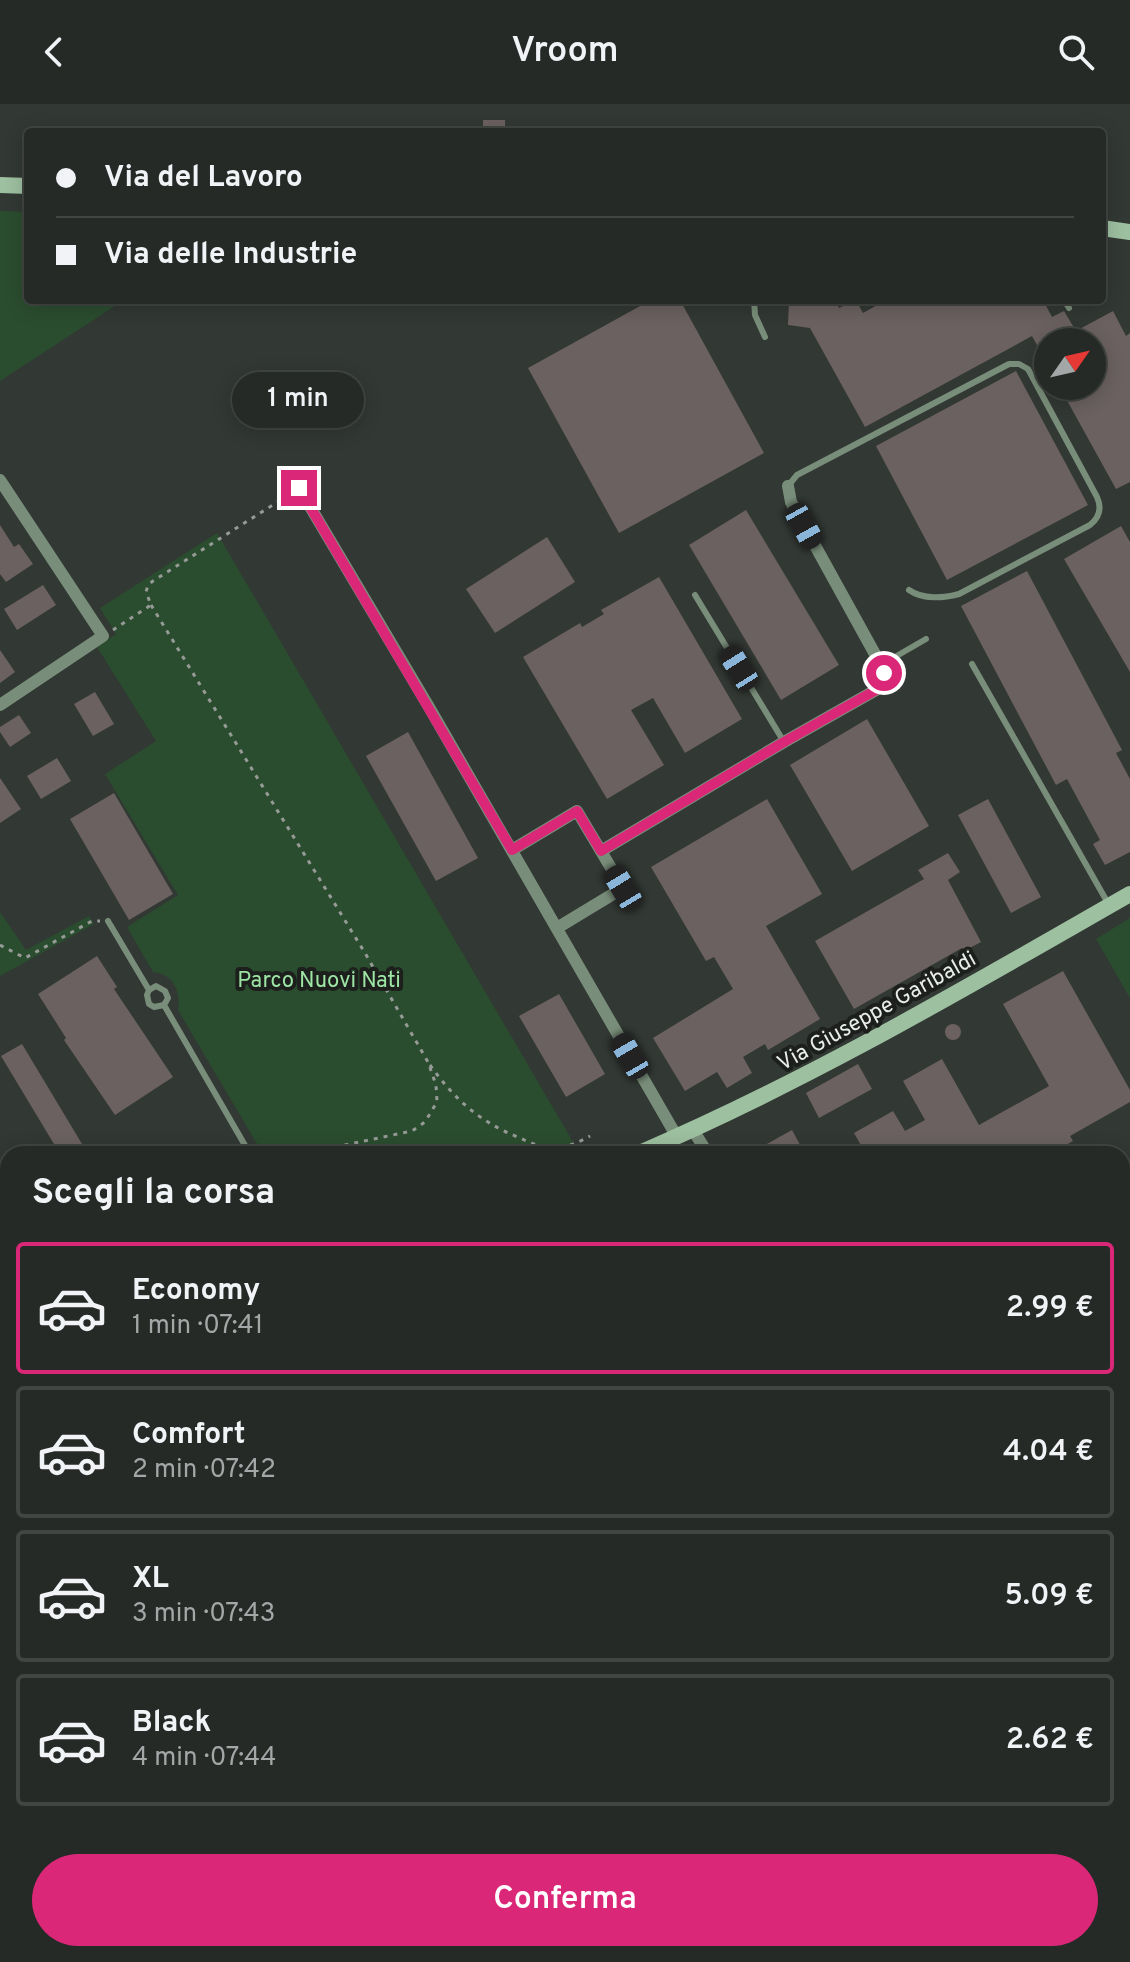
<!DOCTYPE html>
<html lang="it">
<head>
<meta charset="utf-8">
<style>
  :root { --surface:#262a26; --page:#2e322e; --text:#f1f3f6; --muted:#a4a7a7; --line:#424643; --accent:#db2777 }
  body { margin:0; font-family:Overpass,sans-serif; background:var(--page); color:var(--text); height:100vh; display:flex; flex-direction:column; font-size:30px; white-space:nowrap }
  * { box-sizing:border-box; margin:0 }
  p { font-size:26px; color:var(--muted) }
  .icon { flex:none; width:44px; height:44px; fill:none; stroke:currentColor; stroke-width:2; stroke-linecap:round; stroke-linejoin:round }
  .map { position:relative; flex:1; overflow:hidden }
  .panel { position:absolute; left:0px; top:1042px; width:1130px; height:816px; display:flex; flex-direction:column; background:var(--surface); border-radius:24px 24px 0 0; box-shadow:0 4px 20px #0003,0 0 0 2px var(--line) }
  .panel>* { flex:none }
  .top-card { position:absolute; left:24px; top:24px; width:1082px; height:176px; border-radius:8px; box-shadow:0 4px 20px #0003,0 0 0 2px var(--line); display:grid; align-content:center; height:176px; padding:0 32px; background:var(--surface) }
  .needle { width:52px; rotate:56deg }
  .buttons { position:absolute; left:1034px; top:224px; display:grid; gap:16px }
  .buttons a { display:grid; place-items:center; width:72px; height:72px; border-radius:50%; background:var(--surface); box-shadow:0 4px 20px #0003,0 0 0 2px var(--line); font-size:40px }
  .end { position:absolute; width:36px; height:36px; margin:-18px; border:10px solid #db2777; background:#fff; box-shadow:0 0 0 4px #fff }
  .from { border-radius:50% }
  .bubble { position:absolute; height:56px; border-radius:28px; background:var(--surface); box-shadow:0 4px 20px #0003,0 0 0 2px var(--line); font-size:26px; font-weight:600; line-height:56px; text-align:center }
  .car { position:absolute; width:24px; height:48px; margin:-24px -12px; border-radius:10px; box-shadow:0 0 6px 2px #0007; background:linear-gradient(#222 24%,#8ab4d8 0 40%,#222 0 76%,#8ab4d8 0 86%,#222 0) }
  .top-card b { display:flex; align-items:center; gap:28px; height:76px; font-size:30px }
  .top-card b+b { border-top:2px solid var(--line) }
  .top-card i { width:20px; height:20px; background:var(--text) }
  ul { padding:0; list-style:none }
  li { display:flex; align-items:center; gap:24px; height:132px; margin:0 16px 12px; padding:0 16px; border:4px solid var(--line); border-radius:8px }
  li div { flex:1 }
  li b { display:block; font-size:30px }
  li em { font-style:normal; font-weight:600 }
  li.selected { border-color:var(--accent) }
  li>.icon { width:72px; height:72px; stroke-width:1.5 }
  h2 { padding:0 32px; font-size:36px; line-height:96px }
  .primary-button { display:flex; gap:16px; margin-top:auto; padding:16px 32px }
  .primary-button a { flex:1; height:92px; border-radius:48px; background:var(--accent); color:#fff; font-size:32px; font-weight:600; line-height:92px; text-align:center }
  header { display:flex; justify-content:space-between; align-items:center; height:104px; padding:0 32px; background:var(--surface); font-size:36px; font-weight:600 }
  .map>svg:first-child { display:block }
  .green { fill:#2b4d2f }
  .building { fill:#6b6161 }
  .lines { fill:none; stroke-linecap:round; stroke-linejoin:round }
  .path { stroke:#969b97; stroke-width:3; stroke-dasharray:4 6; stroke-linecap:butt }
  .lane { stroke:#798e7a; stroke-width:6 }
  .street { stroke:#798e7a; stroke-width:12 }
  .secondary { stroke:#9dc0a0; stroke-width:16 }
  .route { stroke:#db2777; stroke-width:10 }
  .labels { text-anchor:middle; stroke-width:8; stroke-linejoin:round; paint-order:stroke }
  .park-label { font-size:22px; fill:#9de5a4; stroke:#1c1f1c }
  .street-label { font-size:22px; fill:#eaeeeb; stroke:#1c1f1c }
</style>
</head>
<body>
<header><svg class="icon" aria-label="back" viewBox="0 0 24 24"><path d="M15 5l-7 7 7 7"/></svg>Vroom<svg class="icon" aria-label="search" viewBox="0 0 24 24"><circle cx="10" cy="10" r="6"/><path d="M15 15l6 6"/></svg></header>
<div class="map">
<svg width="1130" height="1858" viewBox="0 0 1130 1858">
  <rect width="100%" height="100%" fill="#323833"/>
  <g class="green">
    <path d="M0,107L28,108V196H124L0,277Z"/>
    <path d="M217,429L580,1050H263L178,906C181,888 174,870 153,868L127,823L178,791L105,670L156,637L97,543L116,530L100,504Z"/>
    <path d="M0,808L26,846L89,812L94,820L0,872Z"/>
    <path d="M1130,814V894L1096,835Z"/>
    <path d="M8,1340V1850H114L97,1858H0V1344Z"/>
    <path d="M1130,1515V1858H366L362,1850H1122V1519Z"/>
    <path d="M121,1850H320L300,1858H126Z"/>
  </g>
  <g class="building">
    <rect x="483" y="16" width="22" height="12"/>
    <path d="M651,196H680L764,349L619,429L528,264Z"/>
    <path d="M789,196H835L839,204L856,196L863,209L886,196H1043L1052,213L1064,207L1076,227L1113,207L1126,232L1130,229V378L1116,385L1059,282H1092V238H1048V261L1032,232L865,323L810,224L788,221Z"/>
    <path d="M1016,267L1088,401L947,476L876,342Z"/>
    <path d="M746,406L839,561L781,596L689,441Z"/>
    <path d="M0,421L14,443L19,440L33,460L6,478L0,470Z"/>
    <path d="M1121,422L1130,438V568L1064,455Z"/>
    <path d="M547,433L575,478L495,529L466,485Z"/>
    <path d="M1027,467L1122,646L1116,649L1130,675V748L1105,761L1093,740L1100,736L1067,675L1056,681L961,502Z"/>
    <path d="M659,473L742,615L685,649L653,594L631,606L664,661L607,695L523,553L580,519L582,523L604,510L601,506Z"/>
    <path d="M43,481L56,501L17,526L4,505Z"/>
    <path d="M0,546L15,568L0,579Z"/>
    <path d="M95,588L114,620L93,632L74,600Z"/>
    <path d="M19,611L31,629L10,643L0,628V623Z"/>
    <path d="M867,615L929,722L852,767L790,661Z"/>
    <path d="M408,628L478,754L436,777L366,652Z"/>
    <path d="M57,654L71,677L41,695L27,672Z"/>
    <path d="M0,674L21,705L0,719Z"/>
    <path d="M114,689L173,790L129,816L70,715Z"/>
    <path d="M767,695L822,790L766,822L820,915L768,946L765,940L743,953L752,969L727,984L717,968L685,987L653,934L733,885L714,853L706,857L651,763Z"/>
    <path d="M988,695L1041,793L1011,809L958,711Z"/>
    <path d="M948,749L960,768L948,776L981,838L964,847L962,844L854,905L815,837L924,775L918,766Z"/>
    <path d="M97,852L117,883L114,885L173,973L115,1011L64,936L66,934L38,890Z"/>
    <path d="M1063,867L1130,986V998L1070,1032L1073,1037L1050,1050H866L854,1029L893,1007L905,1027L925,1016L903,977L942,955L979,1021L1049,982L1003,900Z"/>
    <path d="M559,890L605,970L566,993L519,912Z"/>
    <circle cx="953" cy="928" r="8"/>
    <path d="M22,940L82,1040L66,1050H60L1,952Z"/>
    <path d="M858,960L872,985L819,1014L806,989Z"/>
    <path d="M792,1026L805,1050H749Z"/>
  </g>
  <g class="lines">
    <g class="path">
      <path d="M151,501L365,849L428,958L436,981L437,998L425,1018L412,1027L345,1041L331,1050"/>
      <path d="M113,526L151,501L146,488L148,481L153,477L287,392"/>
      <path d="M0,841L25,854L92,817H100"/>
      <path d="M430,961C455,996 480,1018 520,1034C529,1038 539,1043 549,1044C562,1046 579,1038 590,1032"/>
      <path d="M369,1858L388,1850"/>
    </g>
    <g class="lane">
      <path d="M754,196L755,211L765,233"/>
      <path d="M1064,196L1069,204"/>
      <path d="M788,382L797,371L1009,260H1019L1028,265L1097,393C1102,404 1100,413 1090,421L959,490C944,494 923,496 909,486"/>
      <path d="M695,491L784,638"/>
      <path d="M972,560L1109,801"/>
      <path d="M881,561L926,535"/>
      <path d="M108,817L149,886L147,891L149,900L154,903L164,901"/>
      <path d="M149,886L156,882L165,887L168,894L164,901L250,1050"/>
      <path d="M305,1858L325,1850"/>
    </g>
    <g class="street">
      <path d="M0,376L103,532L0,601"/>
      <path d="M299,384L429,603L677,1033"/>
      <path d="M512,746L577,707L623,784L557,824"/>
      <path d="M601,747L784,638L876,586C884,578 886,571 881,561L791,398L788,382"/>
      <path d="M693,1026L708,1050"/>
      <path d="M0,1187L8,1200"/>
      <path d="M1113,1850L1118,1858"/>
      <path d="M221,1858L241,1850"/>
    </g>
    <g class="secondary">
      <path d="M0,81L28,82"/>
      <path d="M1102,124L1130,128"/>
      <path d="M637,1050C808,977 969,882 1130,790"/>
      <path d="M0,1320L8,1316"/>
    </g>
  </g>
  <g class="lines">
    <path class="route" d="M299,384L512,746L577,707L601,747L784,638L876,586L882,579L884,569"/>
  </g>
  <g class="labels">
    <g class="park-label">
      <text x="319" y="883">Parco Nuovi Nati</text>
    </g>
    <g class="street-label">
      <text transform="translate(876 906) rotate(-29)" y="8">Via Giuseppe Garibaldi</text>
    </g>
  </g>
</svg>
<div class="buttons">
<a><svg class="needle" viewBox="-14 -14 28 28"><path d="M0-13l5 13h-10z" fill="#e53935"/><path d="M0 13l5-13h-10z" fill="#a4a7a7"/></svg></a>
</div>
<i class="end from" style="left:884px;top:569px"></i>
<i class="end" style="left:299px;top:384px"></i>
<div class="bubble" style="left:232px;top:268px;width:132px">1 min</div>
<i class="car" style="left:804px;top:422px;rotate:151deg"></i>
<i class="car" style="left:739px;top:564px;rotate:328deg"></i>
<i class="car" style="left:623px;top:784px;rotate:329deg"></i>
<i class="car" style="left:630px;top:952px;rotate:330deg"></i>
<div class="top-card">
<b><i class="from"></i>Via del Lavoro</b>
<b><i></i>Via delle Industrie</b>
</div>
<section class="panel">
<h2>Scegli la corsa</h2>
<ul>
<li class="selected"><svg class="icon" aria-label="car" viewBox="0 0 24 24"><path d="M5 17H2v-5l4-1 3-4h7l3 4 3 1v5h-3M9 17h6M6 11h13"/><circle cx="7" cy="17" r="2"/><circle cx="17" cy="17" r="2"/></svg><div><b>Economy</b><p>1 min · 07:41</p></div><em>2.99 €</em></li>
<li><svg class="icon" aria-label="car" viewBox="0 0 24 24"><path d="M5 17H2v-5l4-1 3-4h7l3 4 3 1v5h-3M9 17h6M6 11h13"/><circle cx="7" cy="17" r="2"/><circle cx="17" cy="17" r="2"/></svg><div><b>Comfort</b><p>2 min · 07:42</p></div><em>4.04 €</em></li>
<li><svg class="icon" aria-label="car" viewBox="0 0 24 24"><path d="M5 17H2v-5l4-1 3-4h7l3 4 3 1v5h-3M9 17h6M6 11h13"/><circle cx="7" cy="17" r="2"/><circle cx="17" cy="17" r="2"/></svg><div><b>XL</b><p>3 min · 07:43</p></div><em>5.09 €</em></li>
<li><svg class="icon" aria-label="car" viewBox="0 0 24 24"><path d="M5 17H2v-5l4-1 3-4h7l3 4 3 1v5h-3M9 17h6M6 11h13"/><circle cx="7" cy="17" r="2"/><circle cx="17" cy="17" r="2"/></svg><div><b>Black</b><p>4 min · 07:44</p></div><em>2.62 €</em></li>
</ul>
<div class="primary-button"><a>Conferma</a></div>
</section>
</div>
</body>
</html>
